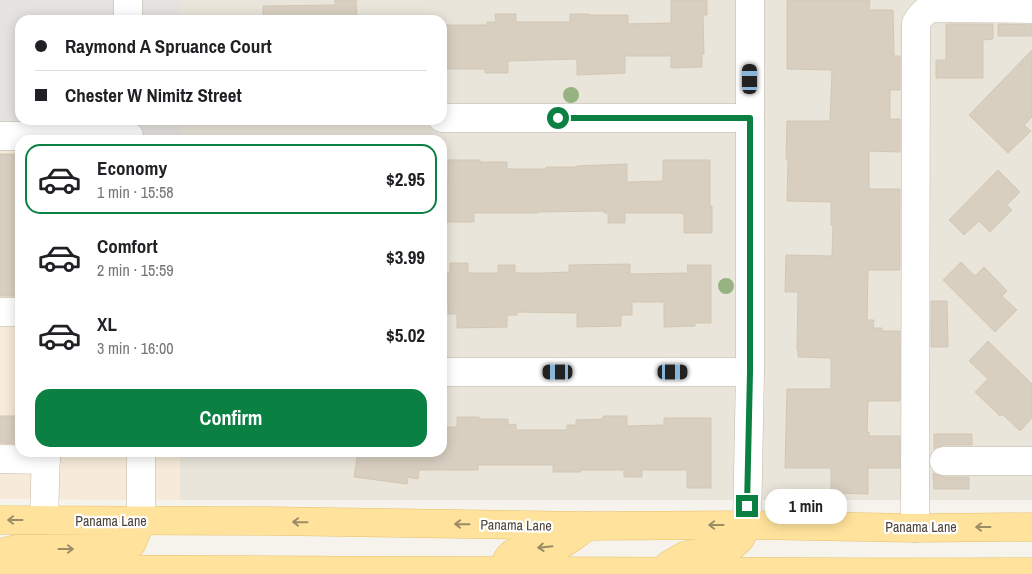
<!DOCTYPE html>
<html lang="en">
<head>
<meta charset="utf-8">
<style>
  :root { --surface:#fff; --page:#f2f2f2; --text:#202124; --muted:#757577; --line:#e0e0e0; --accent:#0b8043 }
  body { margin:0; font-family:"Archivo Narrow",sans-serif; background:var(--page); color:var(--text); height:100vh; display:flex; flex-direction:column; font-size:19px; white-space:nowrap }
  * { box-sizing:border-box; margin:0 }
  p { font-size:16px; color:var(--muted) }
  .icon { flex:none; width:28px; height:28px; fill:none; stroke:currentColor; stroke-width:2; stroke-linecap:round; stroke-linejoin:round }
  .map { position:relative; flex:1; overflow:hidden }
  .details { position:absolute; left:15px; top:135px; width:432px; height:322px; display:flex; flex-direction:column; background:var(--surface); border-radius:15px; box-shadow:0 2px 12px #0003 }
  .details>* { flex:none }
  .top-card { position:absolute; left:15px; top:15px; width:432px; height:110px; border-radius:15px; box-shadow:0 2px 12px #0003; display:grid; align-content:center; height:110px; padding:0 20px; background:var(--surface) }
  .end { position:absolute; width:22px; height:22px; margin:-11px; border:6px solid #0b8043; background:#fff; box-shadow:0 0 0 2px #fff }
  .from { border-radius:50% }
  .bubble { position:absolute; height:35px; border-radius:15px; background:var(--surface); box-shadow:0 2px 12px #0003; font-size:16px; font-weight:700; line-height:35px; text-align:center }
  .car { position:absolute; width:15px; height:30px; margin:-15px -8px; border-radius:6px; box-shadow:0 0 4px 1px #0007; background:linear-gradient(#222 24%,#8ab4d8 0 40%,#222 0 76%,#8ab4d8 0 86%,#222 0) }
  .top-card b { display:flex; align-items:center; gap:18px; height:48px; font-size:19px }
  .top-card b+b { border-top:1px solid var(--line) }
  .top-card i { width:12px; height:12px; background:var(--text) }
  ul { padding:9px 0 0; list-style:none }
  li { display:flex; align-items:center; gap:15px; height:70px; margin:0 10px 8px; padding:0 10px; border:2px solid transparent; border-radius:15px }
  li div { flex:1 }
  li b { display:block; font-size:19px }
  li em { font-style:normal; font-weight:700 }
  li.on { border-color:var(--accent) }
  li>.icon { width:45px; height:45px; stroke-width:1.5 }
  .action { display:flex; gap:10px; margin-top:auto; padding:10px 20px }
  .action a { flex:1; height:58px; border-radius:15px; background:var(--accent); color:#fff; font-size:20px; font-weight:700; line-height:58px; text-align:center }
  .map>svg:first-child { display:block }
  .residential { fill:#eae5da }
  .commercial { fill:#f7ead8 }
  .parking { fill:#e5e3e0 }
  .building { fill:#d8cfc1; stroke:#d3c7b4 }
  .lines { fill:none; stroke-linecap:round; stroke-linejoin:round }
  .minor-casing { stroke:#c2bbae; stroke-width:29 }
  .major-casing { stroke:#e6c16a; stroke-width:29 }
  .minor { stroke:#fff; stroke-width:28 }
  .major { stroke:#ffe39c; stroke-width:28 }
  .tree { fill:#97b381 }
  .oneway { stroke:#9c8c66 }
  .route { stroke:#0b8043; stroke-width:6 }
  .labels { text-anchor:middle; stroke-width:4.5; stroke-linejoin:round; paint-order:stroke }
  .street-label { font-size:14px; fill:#4b4439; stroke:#fff }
</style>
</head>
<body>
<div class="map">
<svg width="1032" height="574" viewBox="0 0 1032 574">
  <rect width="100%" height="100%" fill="#f6f3ec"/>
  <path class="residential" d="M180,0H1032V500H180V453L442,452V140H180V120H442V20H180Z"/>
  <path class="commercial" d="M0,0H180V20H20V120H180V140H20V452L180,453V500L0,499Z"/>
  <path class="parking" d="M0,0H180V20H20V120H180V140H20V151H0Z"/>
  <g class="building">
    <path d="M335,0H356L357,20H263V6L335,5Z"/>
    <path d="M671,0H707V15H703L704,54H702V67L671,68V56H625V73L577,75V59L508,61V73H485V69H442V25H487V22H496L495,14H516V22H570V14H589V15H628V24L671,23Z"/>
    <path d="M787,0H870L869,10H893L894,56H900V90H890V119H900V152L869,151V189H900V270H868L867,320H874L873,328H882V331H900V401H868L867,432H869V436H900V468H868V494L831,493V468H785L787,389H831V358L798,357V350H797L798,292H785L786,255L832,256L833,226L831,225V202L787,201L788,159H786L787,121H830L832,70L787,69Z"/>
    <path d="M946,24H993V39L983,40V78H936V60H946Z"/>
    <path d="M998,24L1032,25V36H998Z"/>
    <path d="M1032,50V117L1024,125L1031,131L1008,153L969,115Z"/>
    <rect x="0" y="154" width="20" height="142"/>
    <path d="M448,160H480V162H507V169H546V167H577V166L627,164V182L663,181V160H710V206H712V233H684V214L679,213H625V223H608V213H604V211L538,212V213H474V222H442V181H448Z"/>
    <path d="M998,170L1020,192L1007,205L1012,210L990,232L979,221L964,235L949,220Z"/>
    <path d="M961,262L975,276L984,267L1007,291L1002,296L1017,310L995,332L943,280Z"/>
    <path d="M450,263H468V273H498V265H515V273H544L569,272V265L630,264V274L688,273L687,265H711V323H695V326L664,327V302H632V315H621V326L577,327V313L517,312V315H507V327L457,328V314H448V303H442V273H450Z"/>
    <path d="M931,301H947L948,347H931Z"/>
    <path d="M988,341L1032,384V418L1020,431L1002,414L1000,416L975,392L988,379L969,361Z"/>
    <path d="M0,416H20V444L0,443Z"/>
    <path d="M603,416H627V426L664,425V418H711V488H687V470H642V477H624V470H581V472H553V465H478V470H419L418,479L408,477L407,484L354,477L358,452H442V427H457V417H479V419H508V425L516,424V430H567V425H576V420L603,419Z"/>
    <path d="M934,434H972V445H944L937,447L934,449Z"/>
    <path d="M933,473L944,477H969V489H934Z"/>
  </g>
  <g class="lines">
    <g class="minor-casing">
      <g id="minor">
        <path d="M128,0V20"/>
        <path d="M442,118H750"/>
        <path d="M0,136H129"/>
        <path d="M0,312H20"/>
        <path d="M442,372H750"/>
        <path d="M0,459L46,460"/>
        <path d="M944,461H1032"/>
        <path d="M44,520L46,452"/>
        <path d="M141,521V452"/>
        <path d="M747,525L750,372V0"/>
        <path d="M915,528L916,23C920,16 924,11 931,8L1032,9"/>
      </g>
    </g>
    <g class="major-casing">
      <g id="major">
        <path d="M0,520L269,521L588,526L747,525L915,528L1032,527"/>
        <path d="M0,553L16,549L112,548L123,547L132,543L141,521"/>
        <path d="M669,565L686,555L716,551L732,546L740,539L747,525"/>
        <path d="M0,569C344,570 688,573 1032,572"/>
        <path d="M504,571C507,540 538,554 558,546C567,542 579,532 588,526"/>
      </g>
    </g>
    <use href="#minor" class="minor"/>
    <use href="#major" class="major"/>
  </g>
  <g class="tree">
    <circle cx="571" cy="95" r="8"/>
    <circle cx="726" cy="286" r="8"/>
  </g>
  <defs><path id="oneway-shaft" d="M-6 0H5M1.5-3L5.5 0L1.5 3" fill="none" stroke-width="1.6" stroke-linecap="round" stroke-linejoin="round" transform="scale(1.25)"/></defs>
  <g class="oneway">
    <use href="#oneway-shaft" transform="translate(15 520) rotate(180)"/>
    <use href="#oneway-shaft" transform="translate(300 522) rotate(-179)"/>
    <use href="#oneway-shaft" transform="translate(462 524) rotate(-179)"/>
    <use href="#oneway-shaft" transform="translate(716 525) rotate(180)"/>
    <use href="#oneway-shaft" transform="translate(983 527) rotate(180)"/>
    <use href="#oneway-shaft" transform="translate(545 547) rotate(174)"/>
    <use href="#oneway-shaft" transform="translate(66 549)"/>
  </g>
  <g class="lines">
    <path class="route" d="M558,118H750V372L747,506"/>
  </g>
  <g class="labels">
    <g class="street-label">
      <text x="111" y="526">Panama Lane</text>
      <text transform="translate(516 525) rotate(1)" y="5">Panama Lane</text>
      <text x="921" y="532">Panama Lane</text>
    </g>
  </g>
</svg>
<i class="end from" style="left:558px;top:118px"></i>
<i class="end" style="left:747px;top:506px"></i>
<div class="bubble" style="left:765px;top:489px;width:82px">1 min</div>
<i class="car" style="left:750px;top:79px;rotate:0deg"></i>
<i class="car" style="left:558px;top:372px;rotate:270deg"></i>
<i class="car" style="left:673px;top:372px;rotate:90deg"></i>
<div class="top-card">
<b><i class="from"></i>Raymond A Spruance Court</b>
<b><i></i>Chester W Nimitz Street</b>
</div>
<section class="details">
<ul>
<li class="on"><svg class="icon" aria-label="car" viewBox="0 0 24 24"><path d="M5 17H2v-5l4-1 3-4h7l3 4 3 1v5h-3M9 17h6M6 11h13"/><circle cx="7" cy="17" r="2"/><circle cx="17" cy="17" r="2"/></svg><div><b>Economy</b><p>1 min · 15:58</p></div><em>$2.95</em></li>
<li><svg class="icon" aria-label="car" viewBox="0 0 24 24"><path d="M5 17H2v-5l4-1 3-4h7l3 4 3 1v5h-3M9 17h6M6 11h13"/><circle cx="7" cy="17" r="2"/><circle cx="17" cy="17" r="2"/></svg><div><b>Comfort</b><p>2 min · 15:59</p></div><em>$3.99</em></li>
<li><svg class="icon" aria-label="car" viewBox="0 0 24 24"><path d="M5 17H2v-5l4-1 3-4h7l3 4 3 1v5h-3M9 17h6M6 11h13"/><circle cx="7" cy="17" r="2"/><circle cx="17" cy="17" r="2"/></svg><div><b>XL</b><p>3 min · 16:00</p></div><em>$5.02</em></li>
</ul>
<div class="action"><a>Confirm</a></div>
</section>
</div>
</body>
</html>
